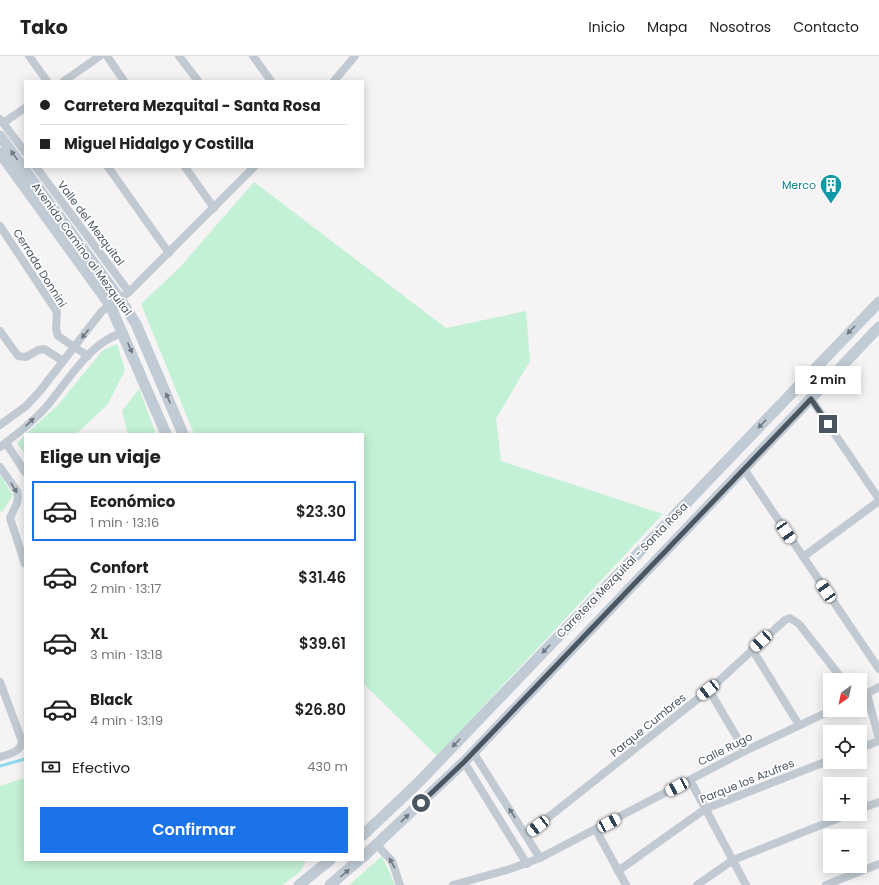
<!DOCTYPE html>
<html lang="es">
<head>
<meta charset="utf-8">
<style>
  :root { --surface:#fff; --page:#f6f6f6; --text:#222; --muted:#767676; --line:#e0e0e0; --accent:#1a73e8 }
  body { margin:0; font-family:Poppins,sans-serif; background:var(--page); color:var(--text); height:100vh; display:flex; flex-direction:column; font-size:15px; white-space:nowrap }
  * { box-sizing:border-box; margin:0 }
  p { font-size:13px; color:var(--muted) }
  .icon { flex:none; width:22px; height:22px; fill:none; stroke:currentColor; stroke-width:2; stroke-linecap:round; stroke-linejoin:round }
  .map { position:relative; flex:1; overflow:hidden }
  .panel { position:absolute; left:24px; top:377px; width:340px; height:428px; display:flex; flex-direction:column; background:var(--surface); border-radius:0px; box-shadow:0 2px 10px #0003 }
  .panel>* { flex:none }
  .banner { position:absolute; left:24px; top:24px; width:340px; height:88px; border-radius:0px; box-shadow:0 2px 10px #0003; display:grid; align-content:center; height:88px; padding:0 16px; background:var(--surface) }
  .needle { width:26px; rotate:213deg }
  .fabs { position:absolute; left:823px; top:617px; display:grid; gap:8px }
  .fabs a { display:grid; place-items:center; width:44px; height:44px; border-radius:0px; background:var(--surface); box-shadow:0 2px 10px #0003; font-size:20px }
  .end { position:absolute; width:18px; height:18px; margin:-9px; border:5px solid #4a5661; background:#fff; box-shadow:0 0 0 2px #fff }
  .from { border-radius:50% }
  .bubble { position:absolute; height:28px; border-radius:0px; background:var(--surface); box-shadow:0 2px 10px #0003; font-size:13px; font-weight:600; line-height:28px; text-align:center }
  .car { position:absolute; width:12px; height:24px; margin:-12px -6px; border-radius:5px; box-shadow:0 0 3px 1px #0007; background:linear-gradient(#fff 24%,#345 0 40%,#fff 0 76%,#345 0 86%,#fff 0) }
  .banner b { display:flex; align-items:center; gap:14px; height:38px; font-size:15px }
  .banner b+b { border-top:1px solid var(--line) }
  .banner i { width:10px; height:10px; background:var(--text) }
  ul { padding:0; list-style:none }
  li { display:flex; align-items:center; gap:12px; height:60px; margin:0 8px 6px; padding:0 8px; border:2px solid transparent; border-radius:0px }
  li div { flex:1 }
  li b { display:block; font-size:15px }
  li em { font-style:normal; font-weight:600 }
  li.active { border-color:var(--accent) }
  li>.icon { width:36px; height:36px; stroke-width:1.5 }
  h2 { padding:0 16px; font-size:18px; line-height:48px }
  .pay { display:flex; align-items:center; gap:10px; height:44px; padding:0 16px; font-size:15px }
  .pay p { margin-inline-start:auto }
  .cta { display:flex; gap:8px; margin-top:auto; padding:8px 16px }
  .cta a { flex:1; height:46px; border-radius:0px; background:var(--accent); color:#fff; font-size:16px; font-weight:600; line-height:46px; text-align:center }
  header { display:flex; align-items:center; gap:24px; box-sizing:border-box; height:56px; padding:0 20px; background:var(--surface); border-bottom:1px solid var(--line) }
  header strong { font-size:19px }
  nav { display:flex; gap:22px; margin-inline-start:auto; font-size:14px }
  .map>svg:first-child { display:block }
  .green { fill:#c3f1d5 }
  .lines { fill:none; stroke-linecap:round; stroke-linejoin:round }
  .stream { stroke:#90daee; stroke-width:3 }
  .minor { stroke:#c1cad2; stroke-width:8 }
  .secondary { stroke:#c1cbd6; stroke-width:11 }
  .oneway { fill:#6e7984 }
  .oneway2 { fill:#6e7983 }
  .route { stroke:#4a5661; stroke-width:5 }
  .labels { text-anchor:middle; stroke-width:3.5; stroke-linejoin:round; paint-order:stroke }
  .culture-label { font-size:11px; fill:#0d838f; stroke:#fff; text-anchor:end }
  .street-label { font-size:11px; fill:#4a5661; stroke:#fff }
</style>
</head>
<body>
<header>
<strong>Tako</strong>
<nav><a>Inicio</a><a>Mapa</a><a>Nosotros</a><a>Contacto</a></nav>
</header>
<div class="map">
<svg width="879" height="829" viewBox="0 0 879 829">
  <rect width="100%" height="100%" fill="#f5f3f3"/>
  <g class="green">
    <path d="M254,126L446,272L526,255L530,305L496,363L501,405L663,458L437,700L363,627V378H194L141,248L180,211Z"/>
    <path d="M117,288L125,314L108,348L76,378H26L57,350L103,294Z"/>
    <path d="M139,333L156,378H128L122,355Z"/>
    <path d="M25,379V398L17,387Z"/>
    <path d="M0,419L13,439L2,456L0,455Z"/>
    <path d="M25,722V804H305V807L301,815L283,829H0V730Z"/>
    <path d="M382,800L395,829H349Z"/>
  </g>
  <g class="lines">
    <path class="stream" d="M0,710L25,703"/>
    <g class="minor">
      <path d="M29,0L47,25"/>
      <path d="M107,0L124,25"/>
      <path d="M179,0L198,25"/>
      <path d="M253,0L271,25"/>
      <path d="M64,25L100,0"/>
      <path d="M334,25L355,0"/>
      <path d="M0,63L25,96"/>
      <path d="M3,67L25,52"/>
      <path d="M36,111L129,236"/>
      <path d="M108,111L169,197"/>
      <path d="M185,111L214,152"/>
      <path d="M0,170L57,256L56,273L58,280L88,300"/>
      <path d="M0,275L18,300L26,301L38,294L44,293L63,305"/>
      <path d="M811,343L879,443"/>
      <path d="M0,369L26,350L40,335L102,255L129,236L254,111"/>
      <path d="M6,387L25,416"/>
      <path d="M0,391C16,379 33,366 46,351C67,327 91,283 124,277"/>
      <path d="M0,411L17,435L18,440L17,447L10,462L25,508"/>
      <path d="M744,413L879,613"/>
      <path d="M803,501L879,445"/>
      <path d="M752,593L799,669"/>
      <path d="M0,626L22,685C21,696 9,698 0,701"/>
      <path d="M709,634L745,695"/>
      <path d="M867,638L879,683"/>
      <path d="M860,641L879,631"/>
      <path d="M860,692L879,685"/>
      <path d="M473,696L540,802"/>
      <path d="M464,706L527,808"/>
      <path d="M690,724L746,829"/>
      <path d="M860,753L879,746"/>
      <path d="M596,774L626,829"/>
      <path d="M526,779L709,634L785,564L790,562L799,568L843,624"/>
      <path d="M377,789L392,805L400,829"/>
      <path d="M618,815L705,753L830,704"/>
      <path d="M453,829L510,813L540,802L745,695L832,654"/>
      <path d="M697,829L733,804L849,758"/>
      <path d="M826,829L879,808"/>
    </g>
    <g class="secondary">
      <path d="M0,80L120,243L136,268L183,378"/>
      <path d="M0,97L110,249L166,378"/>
      <path d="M363,779L418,727L879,246"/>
      <path d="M363,801L464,706L879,271"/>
      <path d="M299,829L330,804"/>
      <path d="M330,829L359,804"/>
    </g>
  </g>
  <defs><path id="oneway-solid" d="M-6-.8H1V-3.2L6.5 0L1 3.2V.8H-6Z"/></defs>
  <g class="oneway">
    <use href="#oneway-solid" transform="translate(14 99) rotate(-126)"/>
    <use href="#oneway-solid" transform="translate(851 274) rotate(134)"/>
    <use href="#oneway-solid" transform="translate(130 292) rotate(67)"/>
    <use href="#oneway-solid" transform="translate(168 342) rotate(-113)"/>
    <use href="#oneway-solid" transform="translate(762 368) rotate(134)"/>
    <use href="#oneway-solid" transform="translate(546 593) rotate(134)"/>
    <use href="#oneway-solid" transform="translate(456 687) rotate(134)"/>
    <use href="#oneway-solid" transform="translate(405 762) rotate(-44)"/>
    <use href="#oneway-solid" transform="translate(345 817) rotate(-41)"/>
  </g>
  <g class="oneway2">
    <use href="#oneway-solid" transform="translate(85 278) rotate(128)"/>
    <use href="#oneway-solid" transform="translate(30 366) rotate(-43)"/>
    <use href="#oneway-solid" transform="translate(14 432) rotate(59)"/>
    <use href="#oneway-solid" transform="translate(512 757) rotate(-123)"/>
    <use href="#oneway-solid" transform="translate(392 807) rotate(-119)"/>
  </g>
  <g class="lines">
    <path class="route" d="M421,747L464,706L811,343L828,368"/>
  </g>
  <defs>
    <g id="building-pin" transform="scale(1.15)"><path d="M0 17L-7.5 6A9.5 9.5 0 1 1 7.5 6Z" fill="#0f9aa8" stroke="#fff"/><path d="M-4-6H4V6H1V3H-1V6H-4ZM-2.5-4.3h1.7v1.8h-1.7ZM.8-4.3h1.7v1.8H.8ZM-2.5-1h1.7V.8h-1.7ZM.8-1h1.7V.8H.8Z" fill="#fff"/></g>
  </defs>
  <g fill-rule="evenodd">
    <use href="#building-pin" x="831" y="129"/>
  </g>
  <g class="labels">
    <g class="culture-label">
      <text x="816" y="133">Merco</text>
    </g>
    <g class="street-label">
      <text transform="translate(91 167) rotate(53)" y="4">Valle del Mezquital</text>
      <text transform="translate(82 193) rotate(54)" y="4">Avenida Camino al Mezquital</text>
      <text transform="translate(40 212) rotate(58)" y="4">Cerrada Donnini</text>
      <text transform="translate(622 514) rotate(-46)" y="4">Carretera Mezquital - Santa Rosa</text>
      <text transform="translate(648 669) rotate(-39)" y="4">Parque Cumbres</text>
      <text transform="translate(725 693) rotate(-27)" y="4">Calle Rugo</text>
      <text transform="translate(747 725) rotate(-22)" y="4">Parque los Azufres</text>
    </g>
  </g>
</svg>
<div class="fabs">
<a><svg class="needle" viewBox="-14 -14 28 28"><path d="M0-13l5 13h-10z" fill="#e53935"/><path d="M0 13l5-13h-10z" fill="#767676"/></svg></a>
<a><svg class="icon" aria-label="locate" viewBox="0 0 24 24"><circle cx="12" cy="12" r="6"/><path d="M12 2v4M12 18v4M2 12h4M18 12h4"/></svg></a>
<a>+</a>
<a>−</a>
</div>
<i class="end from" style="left:421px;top:747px"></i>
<i class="end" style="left:828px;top:368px"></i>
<div class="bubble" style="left:795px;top:310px;width:66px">2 min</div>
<i class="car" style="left:786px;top:476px;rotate:146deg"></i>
<i class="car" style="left:826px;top:535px;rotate:326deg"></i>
<i class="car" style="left:761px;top:585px;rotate:227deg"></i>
<i class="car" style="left:708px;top:634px;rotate:232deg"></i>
<i class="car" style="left:677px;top:731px;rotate:242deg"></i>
<i class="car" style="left:609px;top:767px;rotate:62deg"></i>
<i class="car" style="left:538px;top:770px;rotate:232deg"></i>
<div class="banner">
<b><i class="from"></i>Carretera Mezquital - Santa Rosa</b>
<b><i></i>Miguel Hidalgo y Costilla</b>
</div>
<section class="panel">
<h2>Elige un viaje</h2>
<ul>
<li class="active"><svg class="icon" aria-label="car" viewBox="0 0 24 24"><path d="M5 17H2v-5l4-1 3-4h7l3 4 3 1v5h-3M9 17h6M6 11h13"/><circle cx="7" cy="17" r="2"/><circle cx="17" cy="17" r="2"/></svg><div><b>Económico</b><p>1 min · 13:16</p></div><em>$23.30</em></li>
<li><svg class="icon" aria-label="car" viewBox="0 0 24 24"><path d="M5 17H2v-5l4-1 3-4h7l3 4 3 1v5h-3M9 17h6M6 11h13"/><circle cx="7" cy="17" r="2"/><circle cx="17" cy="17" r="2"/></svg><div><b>Confort</b><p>2 min · 13:17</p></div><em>$31.46</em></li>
<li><svg class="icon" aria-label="car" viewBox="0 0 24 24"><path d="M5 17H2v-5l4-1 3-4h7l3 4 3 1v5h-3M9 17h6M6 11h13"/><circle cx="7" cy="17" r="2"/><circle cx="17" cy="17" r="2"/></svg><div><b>XL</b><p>3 min · 13:18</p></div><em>$39.61</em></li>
<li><svg class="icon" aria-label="car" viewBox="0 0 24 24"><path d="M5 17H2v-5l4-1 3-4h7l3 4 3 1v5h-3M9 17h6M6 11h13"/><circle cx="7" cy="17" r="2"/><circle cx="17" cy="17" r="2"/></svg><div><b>Black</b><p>4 min · 13:19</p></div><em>$26.80</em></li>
</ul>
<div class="pay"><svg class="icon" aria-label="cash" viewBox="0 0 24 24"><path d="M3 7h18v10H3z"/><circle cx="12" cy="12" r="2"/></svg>Efectivo<p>430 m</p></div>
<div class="cta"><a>Confirmar</a></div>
</section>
</div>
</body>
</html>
